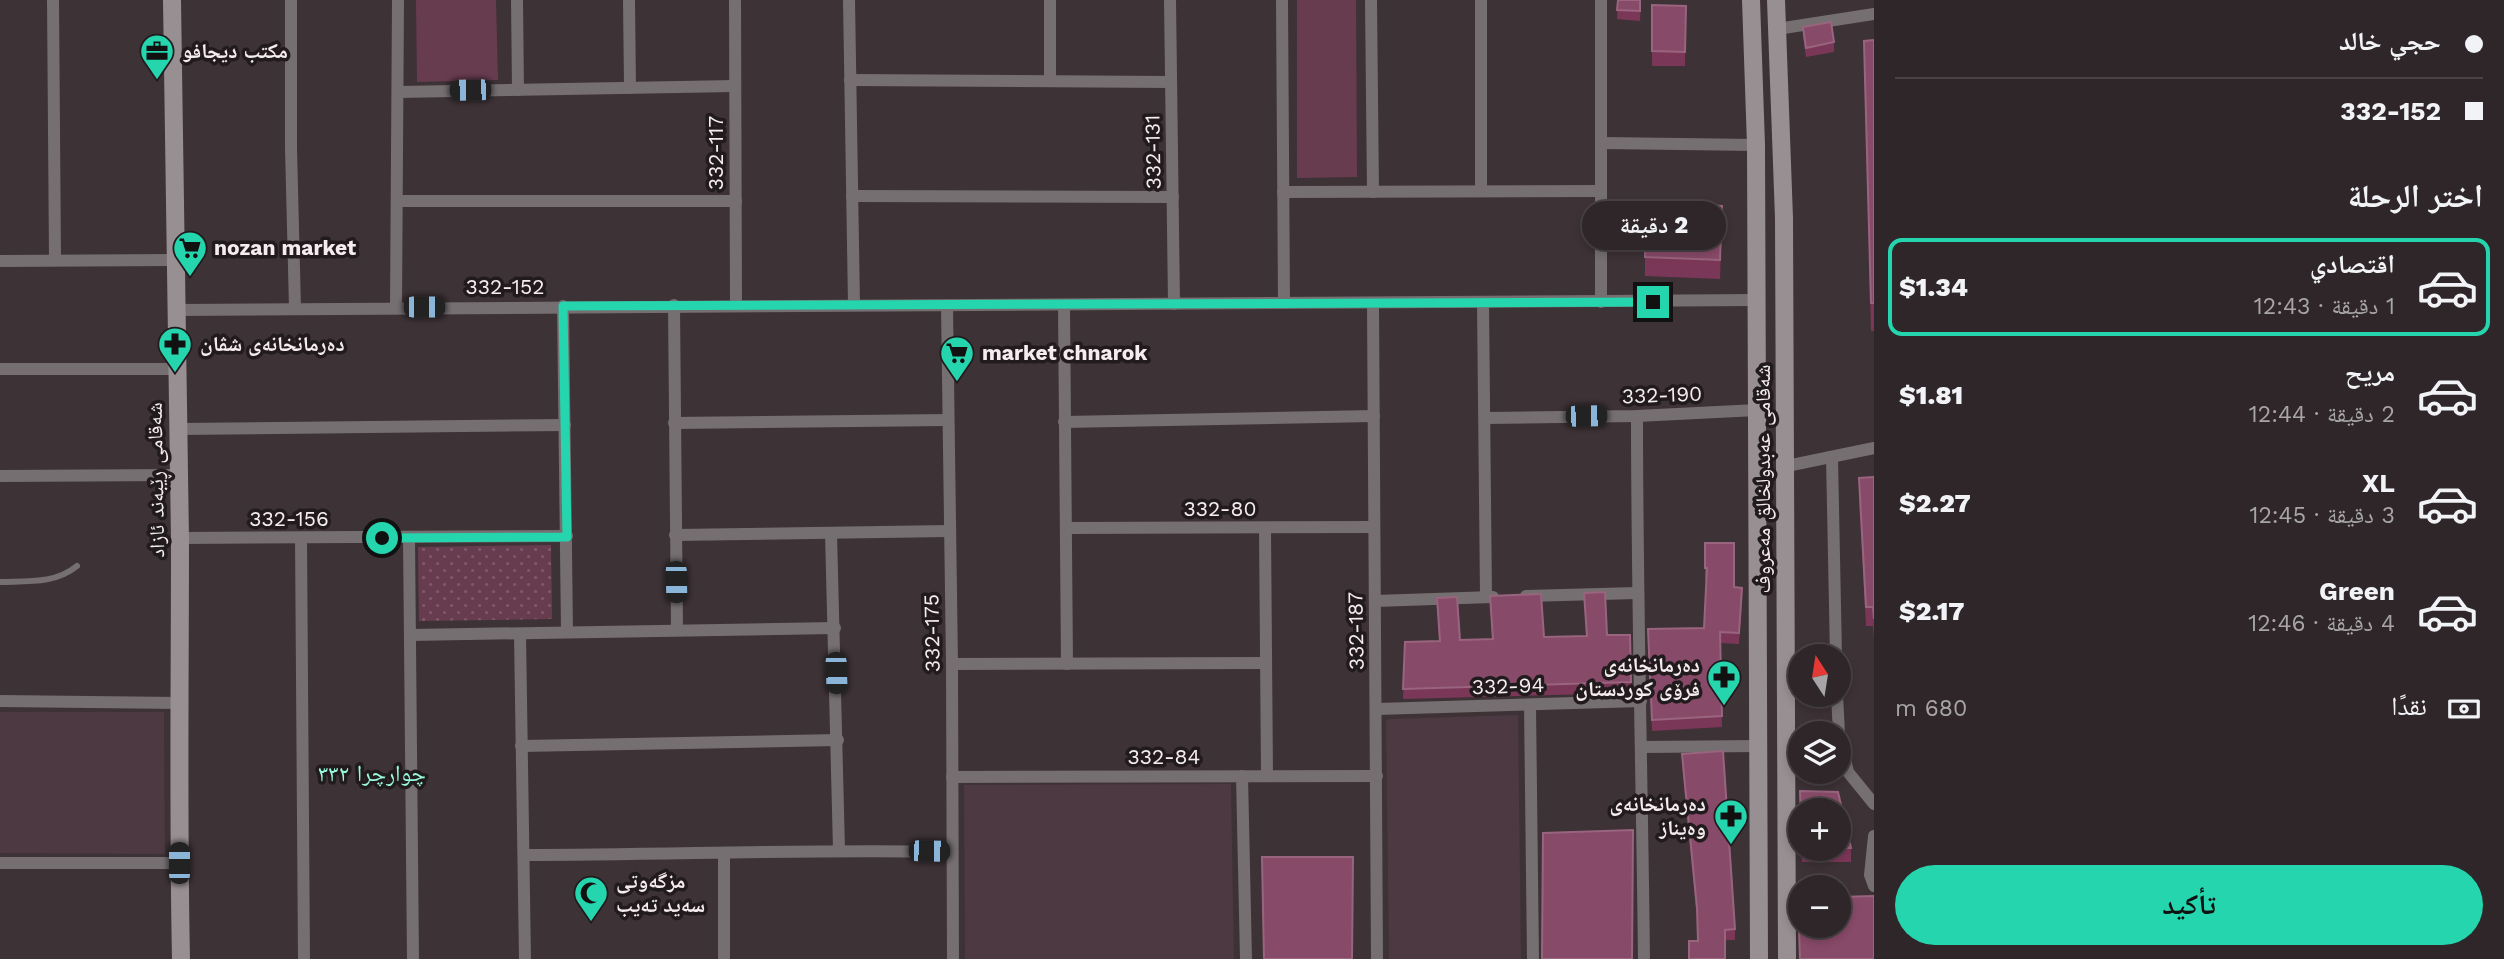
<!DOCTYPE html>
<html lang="ar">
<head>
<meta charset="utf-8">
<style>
  :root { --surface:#2e2628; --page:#362e30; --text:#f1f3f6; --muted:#a7a5a8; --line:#494345; --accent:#25d5ae }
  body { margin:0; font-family:"Work Sans","Noto Naskh Arabic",sans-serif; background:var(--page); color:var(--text); direction:rtl; height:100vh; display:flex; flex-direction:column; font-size:26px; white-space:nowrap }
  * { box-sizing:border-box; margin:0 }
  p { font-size:23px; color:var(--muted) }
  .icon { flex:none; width:38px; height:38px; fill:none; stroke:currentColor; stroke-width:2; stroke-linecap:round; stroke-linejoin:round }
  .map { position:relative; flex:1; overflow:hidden; direction:ltr }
  .side { display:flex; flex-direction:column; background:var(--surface); width:630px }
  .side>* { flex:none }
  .banner { display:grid; align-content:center; height:154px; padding:0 21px; background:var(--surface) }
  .needle { width:46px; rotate:348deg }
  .buttons { position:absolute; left:1788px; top:644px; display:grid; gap:14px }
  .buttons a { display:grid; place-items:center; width:63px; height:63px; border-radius:50%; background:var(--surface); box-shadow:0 4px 10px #0003,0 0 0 2px var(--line); font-size:35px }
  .end { position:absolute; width:32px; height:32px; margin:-16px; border:9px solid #25d5ae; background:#111; box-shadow:0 0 0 4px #111 }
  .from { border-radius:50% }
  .bubble { position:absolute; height:49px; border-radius:24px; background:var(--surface); box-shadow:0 4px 10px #0003,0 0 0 2px var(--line); font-size:23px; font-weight:800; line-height:49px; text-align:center; direction:rtl }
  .car { position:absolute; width:21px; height:42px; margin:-21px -10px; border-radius:9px; box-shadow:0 0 5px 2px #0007; background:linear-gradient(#222 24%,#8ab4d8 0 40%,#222 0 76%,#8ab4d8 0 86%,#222 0) }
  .banner b { display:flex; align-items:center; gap:24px; height:66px; font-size:26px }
  .banner b+b { border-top:2px solid var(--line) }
  .banner i { width:18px; height:18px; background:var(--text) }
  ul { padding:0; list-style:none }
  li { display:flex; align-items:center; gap:21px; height:98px; margin:0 14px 10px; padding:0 7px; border:4px solid transparent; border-radius:14px }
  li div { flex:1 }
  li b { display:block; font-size:26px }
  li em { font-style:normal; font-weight:800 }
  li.current { border-color:var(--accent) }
  li>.icon { width:63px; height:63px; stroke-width:1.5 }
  h2 { padding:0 21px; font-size:32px; line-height:84px }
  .pay { display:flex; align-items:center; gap:18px; height:77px; padding:0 21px; font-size:26px }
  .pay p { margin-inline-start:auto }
  .primary-button { display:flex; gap:14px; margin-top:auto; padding:14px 21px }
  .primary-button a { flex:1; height:80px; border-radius:42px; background:var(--accent); color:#111; font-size:28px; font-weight:800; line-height:80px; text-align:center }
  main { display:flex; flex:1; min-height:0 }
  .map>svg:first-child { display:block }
  .built { fill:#4c3941 }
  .green { fill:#683c4f }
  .park { fill:url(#park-dots) }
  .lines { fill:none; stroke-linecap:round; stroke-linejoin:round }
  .lane { stroke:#756f71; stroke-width:6 }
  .street { stroke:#756f71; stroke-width:12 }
  .secondary { stroke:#988f92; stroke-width:18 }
  .wall { fill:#7b3758 }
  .shaded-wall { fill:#5d2d44 }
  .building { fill:#884a69; stroke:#99647e; stroke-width:2 }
  .route { stroke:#25d5ae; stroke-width:9 }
  .labels { text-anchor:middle; stroke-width:7; stroke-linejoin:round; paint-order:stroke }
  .poi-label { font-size:21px; font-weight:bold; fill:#f4ecef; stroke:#211b1d; text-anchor:start }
  .street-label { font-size:21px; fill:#f4ecef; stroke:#211b1d }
  .neighbourhood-label { font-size:23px; fill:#99f9dc; stroke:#211b1d }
</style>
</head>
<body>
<main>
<section class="side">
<div class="banner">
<b><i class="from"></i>حجي خالد</b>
<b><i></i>332-152</b>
</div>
<h2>اختر الرحلة</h2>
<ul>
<li class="current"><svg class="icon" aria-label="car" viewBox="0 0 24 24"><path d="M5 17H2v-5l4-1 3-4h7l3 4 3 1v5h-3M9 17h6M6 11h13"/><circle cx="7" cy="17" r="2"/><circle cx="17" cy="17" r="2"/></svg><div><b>اقتصادي</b><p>1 دقيقة · 12:43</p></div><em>$1.34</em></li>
<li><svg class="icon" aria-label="car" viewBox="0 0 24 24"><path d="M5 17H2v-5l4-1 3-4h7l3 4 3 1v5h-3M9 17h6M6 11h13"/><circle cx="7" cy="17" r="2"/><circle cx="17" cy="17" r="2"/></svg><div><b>مريح</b><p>2 دقيقة · 12:44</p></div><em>$1.81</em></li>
<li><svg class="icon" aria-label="car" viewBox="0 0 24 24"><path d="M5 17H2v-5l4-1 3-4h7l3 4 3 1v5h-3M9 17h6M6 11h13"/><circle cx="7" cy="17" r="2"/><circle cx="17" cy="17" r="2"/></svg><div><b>XL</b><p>3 دقيقة · 12:45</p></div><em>$2.27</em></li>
<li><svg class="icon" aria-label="car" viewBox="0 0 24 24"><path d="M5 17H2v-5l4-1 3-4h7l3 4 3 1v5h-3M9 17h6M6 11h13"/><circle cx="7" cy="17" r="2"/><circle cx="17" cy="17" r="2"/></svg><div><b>Green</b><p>4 دقيقة · 12:46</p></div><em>$2.17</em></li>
</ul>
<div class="pay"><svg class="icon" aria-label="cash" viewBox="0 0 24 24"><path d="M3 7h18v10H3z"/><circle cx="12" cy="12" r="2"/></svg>نقدًا<p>680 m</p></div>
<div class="primary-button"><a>تأكيد</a></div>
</section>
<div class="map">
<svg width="1874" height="959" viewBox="0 0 1874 959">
  <defs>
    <pattern id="park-dots" width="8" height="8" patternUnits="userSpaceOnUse" patternTransform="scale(1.75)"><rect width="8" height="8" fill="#683c4f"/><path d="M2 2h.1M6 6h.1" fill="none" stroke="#7e5869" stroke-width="1.8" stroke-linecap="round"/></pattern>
  </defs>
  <rect width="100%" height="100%" fill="#3d3236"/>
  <g class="built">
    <path d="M0,712H164L165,854L0,853Z"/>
    <path d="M1518,715L1521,959H1389L1386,721L1390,719Z"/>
    <path d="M1231,784L1234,959H965L964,785Z"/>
  </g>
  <g class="green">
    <path d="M416,0H496L498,80L417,82Z"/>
    <path d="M1297,0H1356L1357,177L1297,178Z"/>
  </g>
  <path class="park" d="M551,545L552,619L419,621L418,547Z"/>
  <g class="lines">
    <path class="lane" d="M0,582C28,581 55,584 77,566"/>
    <g class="street">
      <path d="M53,0L55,260"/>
      <path d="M291,0V148L295,308"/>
      <path d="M517,0L518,90"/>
      <path d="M629,0L630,88"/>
      <path d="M735,0L736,306"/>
      <path d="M849,0L854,305"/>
      <path d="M1170,0L1174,304"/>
      <path d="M1282,0L1284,303"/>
      <path d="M1371,0L1373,192"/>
      <path d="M1481,0V191"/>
      <path d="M1777,29L1874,14"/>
      <path d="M850,80L1171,82"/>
      <path d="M1050,81V0"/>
      <path d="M398,92L735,86"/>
      <path d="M1602,143L1756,145"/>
      <path d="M1283,192L1601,191"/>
      <path d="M852,196L1173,197"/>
      <path d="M397,201H736"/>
      <path d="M0,261L174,260"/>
      <path d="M1483,302L1486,597"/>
      <path d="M1601,302V0"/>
      <path d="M1373,303L1377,959"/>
      <path d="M674,305L677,630"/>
      <path d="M1064,305L1067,664"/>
      <path d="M563,306L567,632"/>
      <path d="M947,306L952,664L953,959"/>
      <path d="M396,307L398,0"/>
      <path d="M176,310L1757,300"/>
      <path d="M0,369H177"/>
      <path d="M1637,416C1637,597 1642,778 1644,959"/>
      <path d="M1485,418L1637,416L1757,410"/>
      <path d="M1064,422L1374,416"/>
      <path d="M674,423L948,420"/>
      <path d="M179,429L565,425"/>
      <path d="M1832,457L1836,656"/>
      <path d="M1787,466L1874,448"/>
      <path d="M0,476L178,475"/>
      <path d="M1066,528L1374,527"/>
      <path d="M1265,529L1267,775"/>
      <path d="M831,533L839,850"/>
      <path d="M675,535L949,531"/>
      <path d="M180,538L567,536"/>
      <path d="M301,538L304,959"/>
      <path d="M409,538L413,959"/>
      <path d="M1526,596L1637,593"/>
      <path d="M1375,601L1493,597"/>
      <path d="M520,634L525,959"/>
      <path d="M410,635L835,628"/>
      <path d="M952,664L1265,663"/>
      <path d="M1837,695L1839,733"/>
      <path d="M0,701L179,703"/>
      <path d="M1530,705L1533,959"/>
      <path d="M1377,709L1641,701"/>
      <path d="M1839,734L1848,772L1874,804"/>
      <path d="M521,746L838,740"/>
      <path d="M1642,747L1759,746"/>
      <path d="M1242,776L1246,959"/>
      <path d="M952,777L1377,776"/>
      <path d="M1874,836L1870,875L1874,886"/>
      <path d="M524,855C667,855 809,849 951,852"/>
      <path d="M0,863H179"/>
      <path d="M724,959V853"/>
    </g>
    <g class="secondary">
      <path d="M172,0C173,180 179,360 180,540C180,680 178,819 181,959"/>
      <path d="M1751,0L1756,145L1759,959"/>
      <path d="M1776,0L1784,218L1787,959"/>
    </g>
  </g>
  <g class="wall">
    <path d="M1618,0H1641L1640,21L1617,19Z"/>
    <path d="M1652,5L1686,6L1685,66H1652Z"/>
    <path d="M1803,27L1834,42V52L1806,57L1803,37Z"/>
    <path d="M1874,40V331H1871L1864,41Z"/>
    <path d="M1722,225L1720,279L1645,276V257Z"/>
    <path d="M1874,477V638L1873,626H1866L1859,497V478Z"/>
    <path d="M1705,543L1742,599L1739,644L1720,643L1722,727L1652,731L1648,640L1704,628L1706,580H1705Z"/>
    <path d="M1584,593L1607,635H1630L1631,693L1403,699L1405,642L1439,641L1437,598L1460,640L1492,639L1490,596L1544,637L1586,636Z"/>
    <path d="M1682,754L1735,929V940L1698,941L1697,919L1682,765Z"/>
    <path d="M1839,810L1851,848V862H1802L1801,849H1839Z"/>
  </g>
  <path class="shaded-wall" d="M1722,206V225L1720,279V260Z"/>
  <g class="building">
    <path d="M1618,0H1640V11L1617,10Z"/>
    <path d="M1652,5L1686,6L1685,52L1652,51Z"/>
    <path d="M1831,22L1834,42L1806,48L1803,27Z"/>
    <path d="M1874,40V303H1871L1864,41Z"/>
    <path d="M1647,202L1722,206L1720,260L1645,257Z"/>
    <path d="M1874,477V619L1873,607H1866L1859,478Z"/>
    <path d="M1705,543H1734V587L1742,588L1739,633L1720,632L1722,716L1652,720L1648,629L1704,628L1707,568H1705Z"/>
    <path d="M1605,592L1607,635H1630L1631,682L1403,689L1405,642L1440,641L1437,598L1457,597L1460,640L1493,639L1490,596L1541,594L1544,637L1587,636L1584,593Z"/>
    <path d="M1723,751L1735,929L1725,930V959H1689V941H1698L1697,908L1682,754Z"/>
    <path d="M1800,791L1838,792L1851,848H1839V810H1801V825Z"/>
    <path d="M1633,830L1632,959H1542L1543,833Z"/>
    <path d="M1262,857H1353L1352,959H1264Z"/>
    <path d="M1874,896V959H1800L1798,898H1801V926H1839V897Z"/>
  </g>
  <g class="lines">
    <path class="route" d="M382,538L567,537L563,306L1653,302"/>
  </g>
  <defs>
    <g id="office-pin" transform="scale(1.75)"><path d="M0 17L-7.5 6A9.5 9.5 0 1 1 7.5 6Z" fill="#25d5ae" stroke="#211b1d"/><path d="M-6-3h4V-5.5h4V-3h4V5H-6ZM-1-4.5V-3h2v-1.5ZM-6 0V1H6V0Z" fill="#111"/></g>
    <g id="supermarket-pin" transform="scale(1.75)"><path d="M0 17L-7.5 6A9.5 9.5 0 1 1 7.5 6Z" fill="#25d5ae" stroke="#211b1d"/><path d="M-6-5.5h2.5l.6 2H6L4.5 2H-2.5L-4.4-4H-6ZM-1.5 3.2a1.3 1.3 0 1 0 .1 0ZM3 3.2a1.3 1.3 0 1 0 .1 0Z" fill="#111"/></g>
    <g id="pharmacy-pin" transform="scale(1.75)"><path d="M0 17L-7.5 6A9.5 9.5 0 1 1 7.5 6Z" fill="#25d5ae" stroke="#211b1d"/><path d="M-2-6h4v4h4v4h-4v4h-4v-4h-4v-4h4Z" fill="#111"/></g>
    <g id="mosque-pin" transform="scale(1.75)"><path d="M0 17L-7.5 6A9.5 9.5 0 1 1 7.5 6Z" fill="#25d5ae" stroke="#211b1d"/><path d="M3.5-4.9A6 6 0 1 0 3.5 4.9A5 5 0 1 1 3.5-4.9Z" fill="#111"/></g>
  </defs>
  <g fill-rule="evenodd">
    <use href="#office-pin" x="157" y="51"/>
    <use href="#supermarket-pin" x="190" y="248"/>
    <use href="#pharmacy-pin" x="175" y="344"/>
    <use href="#supermarket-pin" x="957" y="353"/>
    <use href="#pharmacy-pin" x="1724" y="677"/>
    <use href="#pharmacy-pin" x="1731" y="816"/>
    <use href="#mosque-pin" x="591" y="893"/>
  </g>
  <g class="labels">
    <g class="poi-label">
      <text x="182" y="58">مكتب ديجافو</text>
      <text x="214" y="255">nozan market</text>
      <text x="200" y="351">دەرمانخانەی شڤان</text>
      <text x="982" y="360">market chnarok</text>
      <text x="1700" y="672" text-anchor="end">دەرمانخانەی<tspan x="1700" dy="24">فرۆی کوردستان</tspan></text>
      <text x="1706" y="811" text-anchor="end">دەرمانخانەی<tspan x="1706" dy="24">وەیناز</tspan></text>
      <text x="616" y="888">مزگەوتی<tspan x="616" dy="24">سەید تەیب</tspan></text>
    </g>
    <g class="street-label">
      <text transform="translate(1153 152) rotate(-91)" y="7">332-131</text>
      <text transform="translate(716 153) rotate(-90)" y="7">332-117</text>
      <text x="505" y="294">332-152</text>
      <text transform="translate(1662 395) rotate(-2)" y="7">332-190</text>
      <text transform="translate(1763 479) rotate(-90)" y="7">شەقامی عەبدولخالق مەعروف</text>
      <text transform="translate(156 480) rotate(-91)" y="7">شەقامی ڕێبەند ئازاد</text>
      <text x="1220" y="516">332-80</text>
      <text x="289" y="526">332-156</text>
      <text transform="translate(1356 631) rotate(-91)" y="7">332-187</text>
      <text transform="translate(932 633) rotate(-91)" y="7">332-175</text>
      <text transform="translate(1508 686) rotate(-2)" y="7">332-94</text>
      <text x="1164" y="764">332-84</text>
    </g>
    <g class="neighbourhood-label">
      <text x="372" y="781">چوارچرا ٣٣٢</text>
    </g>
  </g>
</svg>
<div class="buttons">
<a><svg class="needle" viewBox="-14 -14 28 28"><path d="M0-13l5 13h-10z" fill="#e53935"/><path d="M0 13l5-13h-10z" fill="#a7a5a8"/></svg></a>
<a><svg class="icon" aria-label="layers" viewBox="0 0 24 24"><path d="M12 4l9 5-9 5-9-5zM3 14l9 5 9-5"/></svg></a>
<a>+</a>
<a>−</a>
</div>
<i class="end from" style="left:382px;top:538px"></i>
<i class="end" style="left:1653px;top:302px"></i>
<div class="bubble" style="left:1582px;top:201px;width:144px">2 دقيقة</div>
<i class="car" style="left:470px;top:90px;rotate:269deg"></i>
<i class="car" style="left:424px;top:307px;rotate:90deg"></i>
<i class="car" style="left:1586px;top:416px;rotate:89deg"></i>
<i class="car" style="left:676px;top:582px;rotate:179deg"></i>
<i class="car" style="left:836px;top:673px;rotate:178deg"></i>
<i class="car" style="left:929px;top:851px;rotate:91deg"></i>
<i class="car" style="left:179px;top:863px;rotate:0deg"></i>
</div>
</main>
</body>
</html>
